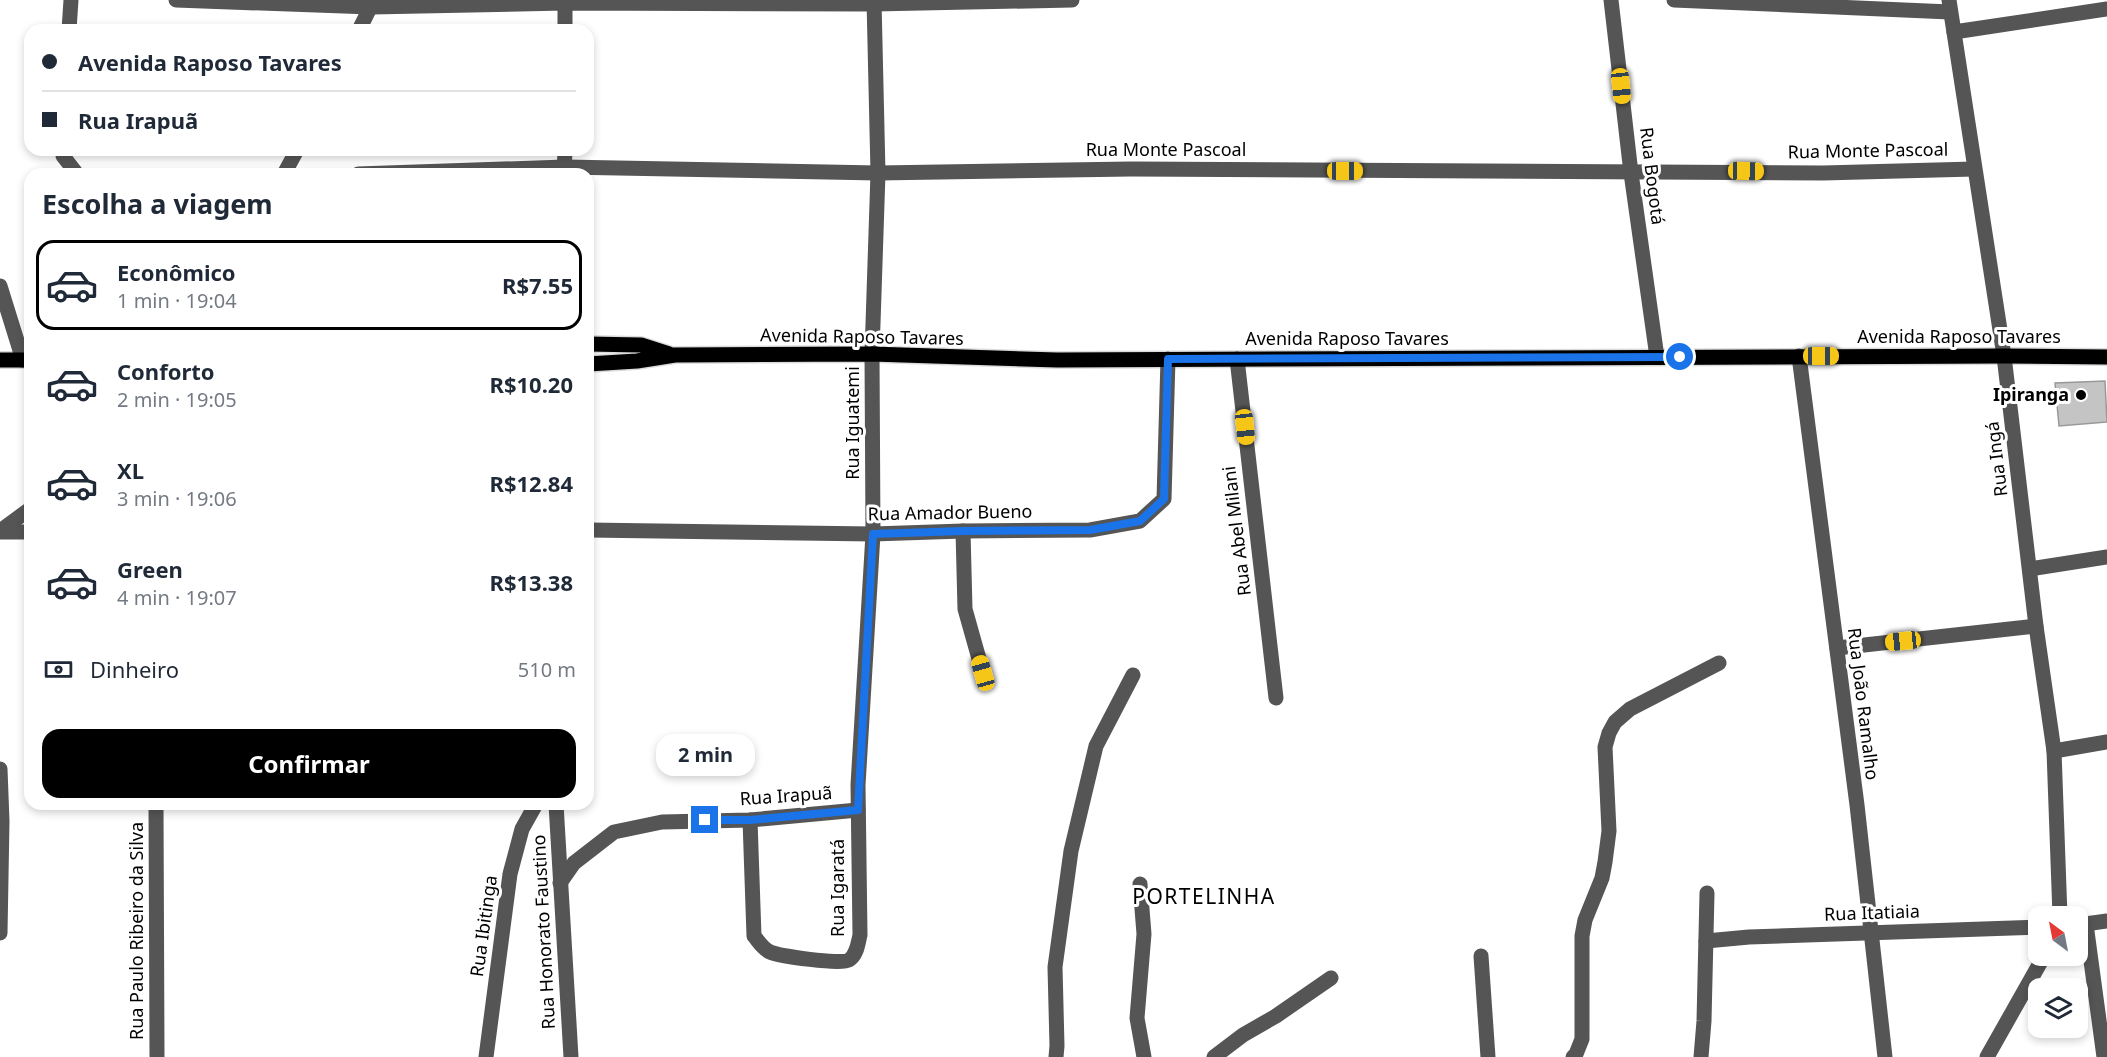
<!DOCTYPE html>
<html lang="pt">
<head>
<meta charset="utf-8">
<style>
  :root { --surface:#fff; --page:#f6f6f7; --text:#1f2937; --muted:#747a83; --line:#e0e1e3; --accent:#000 }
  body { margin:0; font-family:"Noto Sans",sans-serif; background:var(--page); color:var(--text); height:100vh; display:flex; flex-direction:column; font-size:22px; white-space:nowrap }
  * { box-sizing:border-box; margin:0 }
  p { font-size:20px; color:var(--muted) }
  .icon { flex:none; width:33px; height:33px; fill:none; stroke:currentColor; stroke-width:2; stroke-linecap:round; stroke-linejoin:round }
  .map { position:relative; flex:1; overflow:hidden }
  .side { position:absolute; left:24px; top:168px; width:570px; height:642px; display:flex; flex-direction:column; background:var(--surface); border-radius:18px; box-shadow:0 3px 9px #0003 }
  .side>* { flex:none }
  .guide { position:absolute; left:24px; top:24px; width:570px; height:132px; border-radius:18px; box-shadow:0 3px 9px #0003; display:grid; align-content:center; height:132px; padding:0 18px; background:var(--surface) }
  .needle { width:39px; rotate:328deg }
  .tools { position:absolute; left:2028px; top:906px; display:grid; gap:12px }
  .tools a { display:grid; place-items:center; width:60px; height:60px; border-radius:12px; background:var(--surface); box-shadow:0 3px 9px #0003; font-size:30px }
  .end { position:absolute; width:27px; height:27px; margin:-14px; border:8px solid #1a73e8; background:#fff; box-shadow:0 0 0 3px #fff }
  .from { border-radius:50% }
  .bubble { position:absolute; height:42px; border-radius:18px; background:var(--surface); box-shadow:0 3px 9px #0003; font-size:20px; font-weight:700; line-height:42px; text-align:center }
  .car { position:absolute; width:18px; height:36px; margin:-18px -9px; border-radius:8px; box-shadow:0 0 4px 2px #0007; background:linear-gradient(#f5c518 24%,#345 0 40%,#f5c518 0 76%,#345 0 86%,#f5c518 0) }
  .guide b { display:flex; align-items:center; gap:21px; height:57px; font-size:22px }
  .guide b+b { border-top:2px solid var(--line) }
  .guide i { width:15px; height:15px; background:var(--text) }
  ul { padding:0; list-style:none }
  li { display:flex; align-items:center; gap:18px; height:90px; margin:0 12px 9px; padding:0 6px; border:3px solid transparent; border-radius:18px }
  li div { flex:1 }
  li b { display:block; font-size:22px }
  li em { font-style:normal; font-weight:700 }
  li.current { border-color:var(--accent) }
  li>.icon { width:54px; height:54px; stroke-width:1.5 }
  h2 { padding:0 18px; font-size:27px; line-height:72px }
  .pay { display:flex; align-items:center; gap:15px; height:66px; padding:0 18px; font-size:22px }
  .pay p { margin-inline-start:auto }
  .action { display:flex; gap:12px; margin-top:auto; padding:12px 18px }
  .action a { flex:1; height:69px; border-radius:18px; background:var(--accent); color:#fff; font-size:24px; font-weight:700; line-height:69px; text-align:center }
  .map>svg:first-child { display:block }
  .building { fill:#c4c4c4; stroke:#999; stroke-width:1.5 }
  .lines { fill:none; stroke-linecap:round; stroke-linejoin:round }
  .major-casing { stroke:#dbdbdb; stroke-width:18 }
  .minor { stroke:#555; stroke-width:15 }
  .major { stroke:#000; stroke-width:15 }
  .route { stroke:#1a73e8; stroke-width:8 }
  .poi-dot { fill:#000; stroke:#fff; stroke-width:2 }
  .labels { text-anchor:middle; stroke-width:6; stroke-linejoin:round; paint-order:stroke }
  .street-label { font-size:18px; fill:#000; stroke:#fff }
  .poi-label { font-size:18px; font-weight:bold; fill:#000; stroke:#fff; text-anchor:end }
  .quarter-label { font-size:21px; letter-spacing:1.5px; fill:#000; stroke:#fff }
</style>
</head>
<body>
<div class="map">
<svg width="2107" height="1057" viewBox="0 0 2107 1057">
  <rect width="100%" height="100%" fill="#fff"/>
  <path class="building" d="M2105,381L2107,422L2059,426L2055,383Z"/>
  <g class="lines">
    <g class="major-casing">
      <g id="major">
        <path d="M588,344L641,345L669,354"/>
        <path d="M0,360H30"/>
        <path d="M588,364L637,361L675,355L872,354L1057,360L2004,356L2107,357"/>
      </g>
    </g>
    <g class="minor">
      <path d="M176,0L371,7L565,3L874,4L1072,0"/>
      <path d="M565,0V30"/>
      <path d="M1611,0L1631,173L1657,357"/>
      <path d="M1674,0L1950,12"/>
      <path d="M1949,0L2004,356L2036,626L2054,751L2060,916"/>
      <path d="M69,30L71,0"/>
      <path d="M359,30L374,0"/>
      <path d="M1954,32L2107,9"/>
      <path d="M64,150L63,156L77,174"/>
      <path d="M284,174L297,150"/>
      <path d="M358,174L565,167L878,173L1131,169L1823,173L1974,169"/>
      <path d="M564,174L565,150"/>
      <path d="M0,286L23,360"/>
      <path d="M1799,356L1857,805L1885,1057"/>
      <path d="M1237,359L1276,698"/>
      <path d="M588,530L873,534L963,531L1090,530L1140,521L1164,499L1168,359"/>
      <path d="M0,531L30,509"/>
      <path d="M963,531L965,609L983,673"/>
      <path d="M0,532H30"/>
      <path d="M2030,569L2107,557"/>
      <path d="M1837,648L2036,626"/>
      <path d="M2054,751L2107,742"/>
      <path d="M0,769L2,821L0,933"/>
      <path d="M156,804L157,1057"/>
      <path d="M556,804L571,1057"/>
      <path d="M750,820L754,936C759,942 763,949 770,952C779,956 841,965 849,960C857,955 858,943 860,935L858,785L873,534L872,354L878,173L874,0"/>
      <path d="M560,883L574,863L614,832L662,822L750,820L858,810"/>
      <path d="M1140,884L1144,934L1137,1018L1144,1057"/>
      <path d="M2086,924L2104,1057"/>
      <path d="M2078,925L2107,921"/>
      <path d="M1706,941L1749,937L2038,927"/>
      <path d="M1481,956L1488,1057"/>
      <path d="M486,1057L510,874L522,829L536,804"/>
      <path d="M1056,1057L1057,1046L1055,967L1071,851L1096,746L1133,675"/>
      <path d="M1214,1057L1243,1035L1276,1016L1331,978"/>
      <path d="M1573,1057L1576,1054L1582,1039V936L1585,920L1602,878L1605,862L1609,831L1605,747L1609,733L1615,722L1630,709L1719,663"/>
      <path d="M1701,1057L1704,1021L1707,893"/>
      <path d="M1987,1057L2044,956"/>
    </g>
    <use href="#major" class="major"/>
  </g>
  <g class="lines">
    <path class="route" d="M705,820H750L858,810L873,534L963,531L1090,530L1140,521L1164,499L1168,359L1680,357"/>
  </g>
  <circle class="poi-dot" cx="2081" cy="395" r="6"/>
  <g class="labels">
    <g class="street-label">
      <text x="1166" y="156">Rua Monte Pascoal</text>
      <text transform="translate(1868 151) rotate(-1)" y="6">Rua Monte Pascoal</text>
      <text transform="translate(1652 176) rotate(83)" y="6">Rua Bogotá</text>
      <text transform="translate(862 337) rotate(1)" y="6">Avenida Raposo Tavares</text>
      <text x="1959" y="343">Avenida Raposo Tavares</text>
      <text x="1347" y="345">Avenida Raposo Tavares</text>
      <text transform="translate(853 423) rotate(-90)" y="6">Rua Iguatemi</text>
      <text transform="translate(1997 459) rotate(-97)" y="6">Rua Ingá</text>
      <text transform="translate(950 513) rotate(-1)" y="6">Rua Amador Bueno</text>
      <text transform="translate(1237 531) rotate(-97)" y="6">Rua Abel Milani</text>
      <text transform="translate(1863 704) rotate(83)" y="6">Rua João Ramalho</text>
      <text transform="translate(786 796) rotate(-4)" y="6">Rua Irapuã</text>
      <text transform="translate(838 888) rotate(-90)" y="6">Rua Igaratá</text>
      <text transform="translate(1872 913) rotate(-2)" y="6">Rua Itatiaia</text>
      <text transform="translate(484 926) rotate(-82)" y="6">Rua Ibitinga</text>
      <text transform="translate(137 931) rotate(-90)" y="6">Rua Paulo Ribeiro da Silva</text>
      <text transform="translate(544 932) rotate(-93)" y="6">Rua Honorato Faustino</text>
    </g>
    <g class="poi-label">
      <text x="2069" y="401">Ipiranga</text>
    </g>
    <g class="quarter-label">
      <text x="1204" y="904">PORTELINHA</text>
    </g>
  </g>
</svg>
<div class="tools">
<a><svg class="needle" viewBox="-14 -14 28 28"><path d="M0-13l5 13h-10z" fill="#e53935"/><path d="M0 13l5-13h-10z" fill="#747a83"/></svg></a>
<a><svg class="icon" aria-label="layers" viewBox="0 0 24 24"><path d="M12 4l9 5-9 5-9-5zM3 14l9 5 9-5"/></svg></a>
</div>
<i class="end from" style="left:1680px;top:357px"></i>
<i class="end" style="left:705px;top:820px"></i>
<div class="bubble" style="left:656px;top:734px;width:99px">2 min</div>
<i class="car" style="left:1621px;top:86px;rotate:174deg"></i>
<i class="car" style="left:1345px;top:171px;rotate:90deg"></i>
<i class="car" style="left:1746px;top:171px;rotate:91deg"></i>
<i class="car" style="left:1821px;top:356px;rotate:90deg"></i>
<i class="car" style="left:1245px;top:427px;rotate:174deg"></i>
<i class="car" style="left:1903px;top:641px;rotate:264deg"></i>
<i class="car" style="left:983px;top:673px;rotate:344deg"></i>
<div class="guide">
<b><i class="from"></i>Avenida Raposo Tavares</b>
<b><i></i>Rua Irapuã</b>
</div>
<section class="side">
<h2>Escolha a viagem</h2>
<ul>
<li class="current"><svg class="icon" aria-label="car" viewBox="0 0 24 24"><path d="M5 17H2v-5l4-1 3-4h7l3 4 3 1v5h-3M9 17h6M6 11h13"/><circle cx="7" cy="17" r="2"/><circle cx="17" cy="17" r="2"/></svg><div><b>Econômico</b><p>1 min · 19:04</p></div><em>R$7.55</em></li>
<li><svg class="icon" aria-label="car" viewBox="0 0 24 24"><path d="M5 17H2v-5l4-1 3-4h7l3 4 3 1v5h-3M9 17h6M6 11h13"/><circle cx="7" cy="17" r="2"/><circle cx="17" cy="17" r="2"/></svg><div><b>Conforto</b><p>2 min · 19:05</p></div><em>R$10.20</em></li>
<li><svg class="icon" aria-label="car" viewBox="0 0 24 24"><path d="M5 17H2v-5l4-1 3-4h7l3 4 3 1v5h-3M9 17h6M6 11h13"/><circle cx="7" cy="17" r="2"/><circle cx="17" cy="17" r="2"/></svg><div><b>XL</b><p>3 min · 19:06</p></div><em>R$12.84</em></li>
<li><svg class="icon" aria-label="car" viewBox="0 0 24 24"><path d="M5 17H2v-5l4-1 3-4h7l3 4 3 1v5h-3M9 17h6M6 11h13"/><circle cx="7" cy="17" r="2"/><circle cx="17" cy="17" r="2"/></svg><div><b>Green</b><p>4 min · 19:07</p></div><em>R$13.38</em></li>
</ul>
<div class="pay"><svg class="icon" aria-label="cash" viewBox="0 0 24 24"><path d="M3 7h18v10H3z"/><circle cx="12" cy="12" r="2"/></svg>Dinheiro<p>510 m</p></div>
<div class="action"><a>Confirmar</a></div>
</section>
</div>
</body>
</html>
